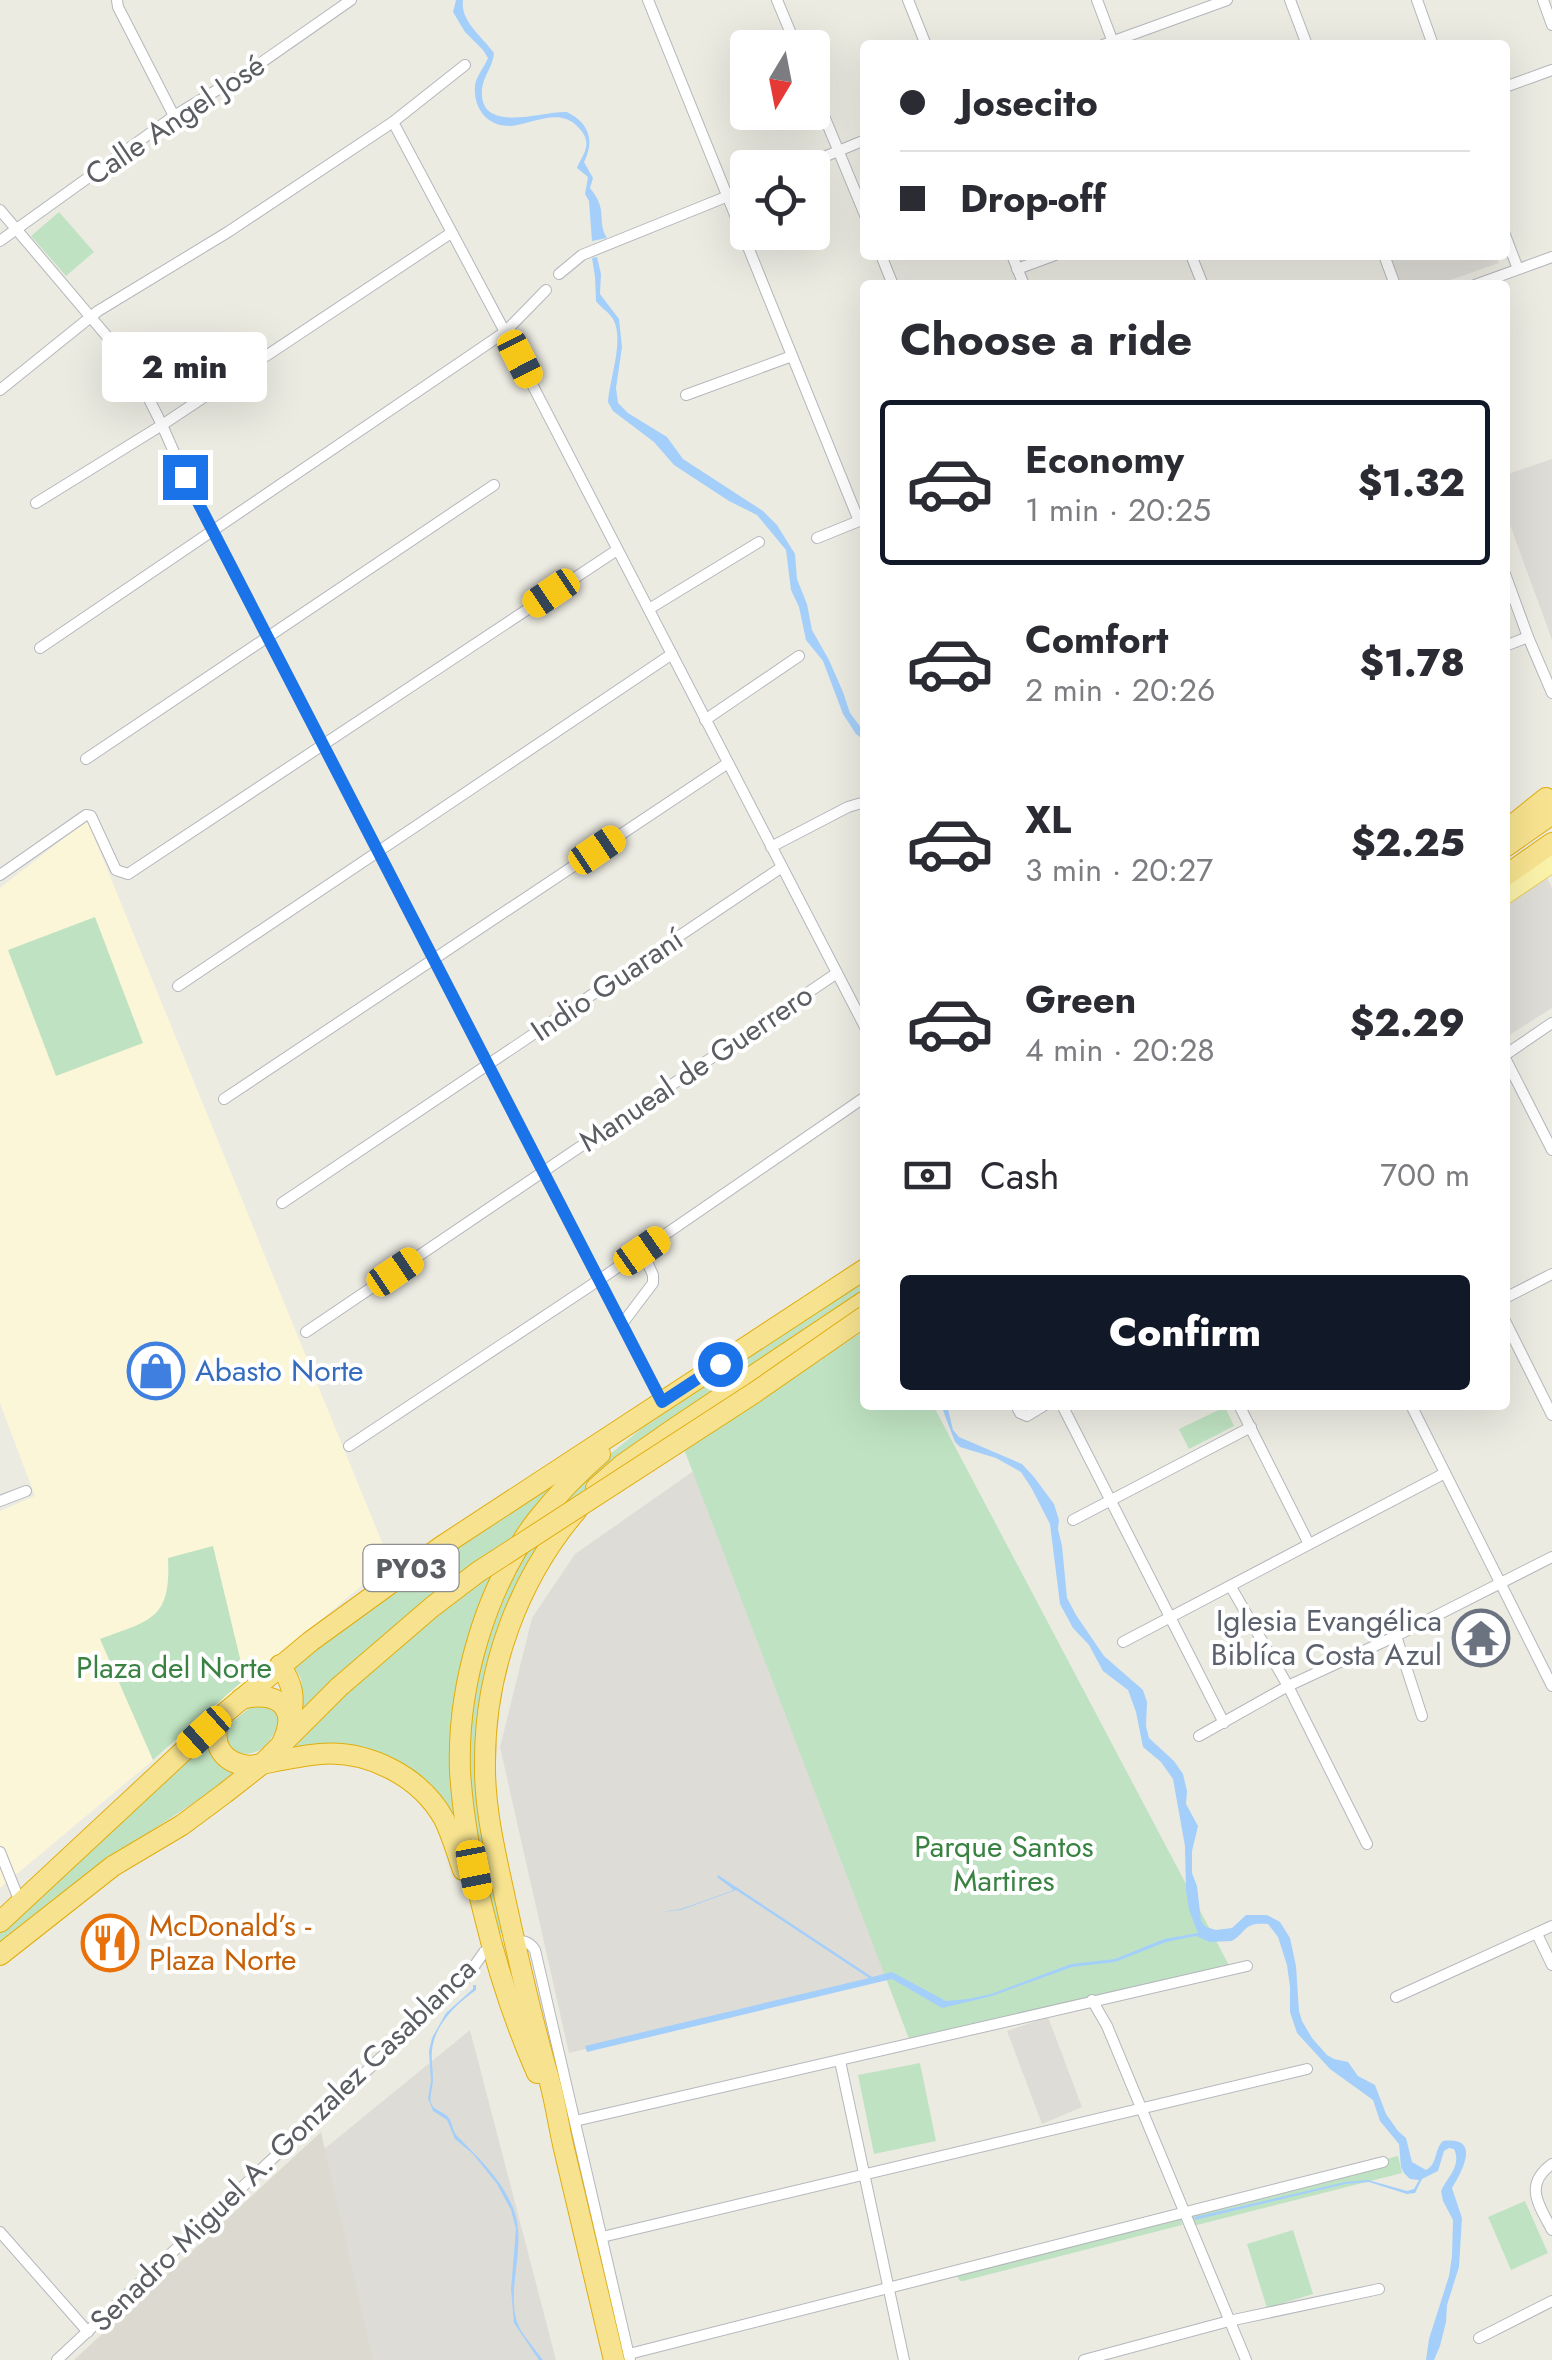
<!DOCTYPE html>
<html lang="en">
<head>
<meta charset="utf-8">
<style>
  :root { --surface:#fff; --page:#f2f2f3; --text:#2b2b33; --muted:#7c7c81; --line:#e1e1e2; --accent:#111827 }
  body { margin:0; font-family:Jost,sans-serif; background:var(--page); color:var(--text); height:100vh; display:flex; flex-direction:column; font-size:38px; white-space:nowrap }
  * { box-sizing:border-box; margin:0 }
  p { font-size:32px; color:var(--muted) }
  .icon { flex:none; width:55px; height:55px; fill:none; stroke:currentColor; stroke-width:2; stroke-linecap:round; stroke-linejoin:round }
  .map { position:relative; flex:1; overflow:hidden }
  .side { position:absolute; left:860px; top:280px; width:650px; height:1130px; display:flex; flex-direction:column; background:var(--surface); border-radius:10px; box-shadow:0 10px 40px #0002 }
  .side>* { flex:none }
  .guide { position:absolute; left:860px; top:40px; width:650px; height:220px; border-radius:10px; box-shadow:0 10px 40px #0002; display:grid; align-content:center; height:220px; padding:0 40px; background:var(--surface) }
  .needle { width:65px; rotate:190deg }
  .fabs { position:absolute; left:730px; top:30px; display:grid; gap:20px }
  .fabs a { display:grid; place-items:center; width:100px; height:100px; border-radius:10px; background:var(--surface); box-shadow:0 10px 40px #0002; font-size:50px }
  .end { position:absolute; width:45px; height:45px; margin:-22px; border:12px solid #1a73e8; background:#fff; box-shadow:0 0 0 5px #fff }
  .from { border-radius:50% }
  .bubble { position:absolute; height:70px; border-radius:10px; background:var(--surface); box-shadow:0 10px 40px #0002; font-size:32px; font-weight:800; line-height:70px; text-align:center }
  .car { position:absolute; width:30px; height:60px; margin:-30px -15px; border-radius:12px; box-shadow:0 0 8px 2px #0007; background:linear-gradient(#f5c518 24%,#345 0 40%,#f5c518 0 76%,#345 0 86%,#f5c518 0) }
  .guide b { display:flex; align-items:center; gap:35px; height:95px; font-size:38px }
  .guide b+b { border-top:2px solid var(--line) }
  .guide i { width:25px; height:25px; background:var(--text) }
  ul { padding:0; list-style:none }
  li { display:flex; align-items:center; gap:30px; height:165px; margin:0 20px 15px; padding:0 20px; border:5px solid transparent; border-radius:10px }
  li div { flex:1 }
  li b { display:block; font-size:38px }
  li em { font-style:normal; font-weight:800 }
  li.current { border-color:var(--accent) }
  li>.icon { width:90px; height:90px; stroke-width:1.5 }
  h2 { padding:0 40px; font-size:45px; line-height:120px }
  .pay { display:flex; align-items:center; gap:25px; height:110px; padding:0 40px; font-size:38px }
  .pay p { margin-inline-start:auto }
  .cta { display:flex; gap:20px; margin-top:auto; padding:20px 40px }
  .cta a { flex:1; height:115px; border-radius:10px; background:var(--accent); color:#fff; font-size:40px; font-weight:800; line-height:115px; text-align:center }
  .map>svg:first-child { display:block }
  .commercial { fill:#fcf6d8 }
  .industrial { fill:#dedcd6 }
  .education { fill:#dcdad0 }
  .green { fill:#bfe3c2 }
  .water { fill:#a4cffa }
  .lines { fill:none; stroke-linecap:round; stroke-linejoin:round }
  .street-casing { stroke:#b4b7bc; stroke-width:12 }
  .primary-casing { stroke:#e9cb5e; stroke-width:20 }
  .highway-casing { stroke:#e1ad0d; stroke-width:22 }
  .street { stroke:#fff; stroke-width:10 }
  .primary { stroke:#faf2a9; stroke-width:18 }
  .highway { stroke:#f7e38f; stroke-width:20 }
  .highway-bridge-casing { stroke:#e1ad0d; stroke-width:22; stroke-linecap:butt }
  .highway-bridge { stroke:#f7e38f; stroke-width:20 }
  .route { stroke:#1a73e8; stroke-width:12 }
  .labels { text-anchor:middle; stroke-width:8; stroke-linejoin:round; paint-order:stroke }
  .shield { fill:#fff; stroke:#8c8e91; stroke-width:2.5 }
  .shield-label { font-size:28px; font-weight:bold; fill:#5a5d62 }
  .street-label { font-size:30px; fill:#5a5d62; stroke:#fff }
  .shop-label { font-size:30px; fill:#366cbe; stroke:#fff; text-anchor:start }
  .worship-label { font-size:30px; fill:#5b616d; stroke:#fff; text-anchor:end }
  .park-label { font-size:30px; fill:#398242; stroke:#fff }
  .food-label { font-size:30px; fill:#c56008; stroke:#fff; text-anchor:start }
</style>
</head>
<body>
<div class="map">
<svg width="1552" height="2360" viewBox="0 0 1552 2360">
  <rect width="100%" height="100%" fill="#ecebe2"/>
  <path class="commercial" d="M87,820L390,1562L0,1888V1511L35,1496L0,1403V888Z"/>
  <g class="industrial">
    <path d="M1390,255H1496L1499,263L1436,285H1401Z"/>
    <path d="M1552,459V640L1505,511V475Z"/>
    <path d="M1545,874L1552,888V1008L1505,1038V903Z"/>
    <path d="M695,1470L895,1977L569,2053L500,1747L532,1618L575,1554Z"/>
    <path d="M1048,2017L1082,2107L1042,2124L1007,2031Z"/>
    <path d="M470,2030L556,2360H75L139,2300Z"/>
  </g>
  <path class="education" d="M321,2132L373,2360H74Z"/>
  <g class="green">
    <path d="M59,212L94,252L66,276L31,236Z"/>
    <path d="M95,917L143,1043L56,1076L8,950Z"/>
    <path d="M865,1280V1295L547,1516L588,1472L641,1429Z"/>
    <path d="M865,1330V1405H933L1232,1971L911,2044L684,1449Z"/>
    <path d="M1225,1407L1234,1426L1189,1449L1179,1429Z"/>
    <path d="M570,1468L517,1537L305,1709L303,1707L301,1679L293,1665L294,1662Z"/>
    <path d="M553,1532L490,1671L502,1933H498L487,1900L468,1788L472,1692L491,1621L525,1550Z"/>
    <path d="M213,1546L245,1679L153,1760L100,1639C152,1620 171,1619 168,1558Z"/>
    <path d="M501,1566L454,1732L453,1810L458,1835L423,1786L293,1749L349,1691L450,1604Z"/>
    <path d="M270,1704L280,1718C273,1740 261,1760 234,1752L226,1743L225,1733L231,1723L252,1706Z"/>
    <path d="M208,1741L215,1760L235,1773L234,1776L89,1872L0,1942V1929Z"/>
    <path d="M920,2063L936,2141L874,2154L858,2075Z"/>
    <path d="M1398,2156L1402,2173L1197,2225L1194,2224L1192,2217L1193,2214L1387,2164V2159Z"/>
    <path d="M1525,2201L1548,2253L1511,2270L1488,2217Z"/>
    <path d="M1181,2218L1182,2225L963,2281H960L957,2276Z"/>
    <path d="M1293,2230L1313,2294L1267,2308L1247,2244Z"/>
  </g>
  <g class="water">
    <path d="M456,0H463C460,21 482,36 494,53C493,67 483,76 482,90C479,135 541,111 567,112C589,123 595,140 584,162L593,178L590,188C609,211 596,220 607,238L592,241L589,201L585,194L588,177L577,168C579,161 585,155 586,147C588,139 583,132 578,127C559,107 533,124 511,126C488,127 473,109 475,86C476,76 484,68 488,58L483,50L465,32L453,12Z"/>
    <path d="M597,257L601,274L600,294L619,319L622,347L616,388L618,403L628,413L667,437L683,459L763,511L777,525L795,554L797,579L807,604L812,630L829,660L843,692L850,713L865,733V741L856,734L843,714L823,661L806,640L799,607L791,590L786,550L757,515L729,501L674,465L654,442L613,411L608,402C609,380 625,340 613,319C609,312 601,308 596,301L595,277L592,258Z"/>
    <path d="M941,1405H947L953,1430L959,1437L1022,1464L1034,1477L1054,1504L1059,1520L1058,1529L1062,1546L1067,1598L1076,1615L1104,1656L1143,1690L1147,1702L1146,1726L1149,1738L1174,1761L1183,1774L1187,1791L1186,1804L1198,1826L1192,1851V1873L1197,1886L1201,1921L1206,1927L1216,1930L1232,1928L1246,1915H1267L1280,1922L1290,1938L1296,1966L1299,2011L1302,2021L1312,2038L1327,2055L1334,2059L1348,2062L1358,2076L1375,2085L1386,2114L1398,2131L1406,2138L1412,2162L1426,2170C1438,2164 1434,2149 1443,2141C1482,2136 1462,2171 1452,2188L1462,2218L1459,2267L1447,2305L1446,2322L1440,2346L1434,2360H1426L1429,2339L1449,2276L1452,2256L1453,2220L1443,2201L1441,2191C1447,2177 1462,2166 1454,2149L1449,2148L1444,2151L1438,2171L1422,2179L1415,2193L1407,2194L1369,2182L1345,2184L1195,2220L1194,2217L1345,2182L1368,2180L1407,2191L1414,2189L1419,2180L1410,2179L1404,2173L1401,2167L1399,2144L1380,2121L1373,2100L1330,2069L1297,2033L1290,2012V1987L1287,1965L1278,1937L1268,1924C1243,1922 1248,1931 1232,1941L1210,1942L1196,1936L1166,1942L1115,1962L1072,1967L992,1996L942,2008L892,1979L587,2052L585,2046L869,1978L736,1890L681,1910L661,1912L681,1909L734,1890L717,1877L718,1875L872,1977L892,1972L946,2001L968,1999L991,1994L1071,1964L1115,1959L1164,1939L1198,1933L1189,1910L1186,1891L1185,1846L1173,1779L1161,1762L1143,1747L1136,1712L1128,1690L1103,1671L1089,1645L1073,1628L1060,1604L1050,1524L1032,1489L1021,1472L996,1458L960,1447L955,1442Z"/>
    <path d="M473,1985H476V1990C456,2004 435,2024 432,2050C431,2060 433,2070 433,2080C433,2088 429,2096 431,2103C434,2111 443,2111 448,2117C453,2123 452,2131 458,2137C479,2158 502,2180 513,2208C528,2244 506,2287 517,2322C522,2335 535,2349 543,2360H539L514,2323L511,2289L516,2229L511,2210L497,2184L473,2154L455,2139L447,2120L433,2111L428,2098L431,2081L429,2051L432,2038L446,2013L473,1989Z"/>
  </g>
  <g class="lines">
    <g class="street-casing">
      <g id="street">
        <path d="M117,0L118,7L174,116"/>
        <path d="M648,0L859,521"/>
        <path d="M777,0L797,48"/>
        <path d="M908,0L926,45"/>
        <path d="M1097,0L1114,45"/>
        <path d="M1290,0L1307,45"/>
        <path d="M1417,0L1433,45"/>
        <path d="M1543,0L1552,25"/>
        <path d="M1103,45L1227,0"/>
        <path d="M812,87L865,215"/>
        <path d="M1505,87L1552,70"/>
        <path d="M393,122L505,332L865,1027"/>
        <path d="M797,168L865,140"/>
        <path d="M0,210L133,367L162,425L185,477L662,1402"/>
        <path d="M1505,235L1518,269"/>
        <path d="M0,241L174,116L255,67L351,0"/>
        <path d="M881,255L893,285"/>
        <path d="M1012,255L1024,285"/>
        <path d="M1191,255L1203,285"/>
        <path d="M1384,255L1395,285"/>
        <path d="M1017,269L1055,255"/>
        <path d="M559,274L582,255L748,188"/>
        <path d="M1475,285L1552,257"/>
        <path d="M0,390L98,311L228,232L393,122L465,65"/>
        <path d="M686,395L792,356"/>
        <path d="M36,503L162,425L451,233"/>
        <path d="M817,538L864,519"/>
        <path d="M1505,574L1528,637L1552,693"/>
        <path d="M649,609L759,542"/>
        <path d="M1505,646L1528,637"/>
        <path d="M40,648L505,332L546,290"/>
        <path d="M705,720L799,656"/>
        <path d="M86,759L494,485"/>
        <path d="M771,847L848,807L865,802"/>
        <path d="M0,875L86,815L91,816L116,870L128,874L617,550"/>
        <path d="M178,986L672,654"/>
        <path d="M1505,1055L1552,1023"/>
        <path d="M1505,1058L1552,1150"/>
        <path d="M224,1099L728,763"/>
        <path d="M282,1203L782,867"/>
        <path d="M1505,1298L1552,1274"/>
        <path d="M1505,1321L1552,1415"/>
        <path d="M622,1324L653,1283V1275L642,1251"/>
        <path d="M306,1332L837,973"/>
        <path d="M1016,1405L1020,1413L1027,1416L1045,1405"/>
        <path d="M1062,1405L1224,1723"/>
        <path d="M1239,1405L1309,1544"/>
        <path d="M1411,1405L1552,1686"/>
        <path d="M349,1446L599,1280L865,1097"/>
        <path d="M0,1501L26,1491"/>
        <path d="M1073,1520L1251,1427"/>
        <path d="M1231,1587L1288,1686L1367,1844"/>
        <path d="M1396,1636L1422,1716"/>
        <path d="M1123,1642L1445,1473"/>
        <path d="M1199,1736L1288,1686L1396,1636L1552,1557"/>
        <path d="M0,1852L20,1902"/>
        <path d="M1537,1934L1552,1965"/>
        <path d="M511,1941C522,1940 529,1941 535,1950L630,2360"/>
        <path d="M1396,1997L1552,1926"/>
        <path d="M1092,2000L1107,2026L1246,2360"/>
        <path d="M840,2061L904,2360"/>
        <path d="M575,2121L1247,1966"/>
        <path d="M1552,2164C1523,2185 1539,2205 1552,2230"/>
        <path d="M0,2232L88,2332"/>
        <path d="M602,2237L1307,2069"/>
        <path d="M1479,2338L1552,2301"/>
        <path d="M629,2354L1383,2162"/>
        <path d="M57,2360L466,1978L484,1952L495,1945"/>
        <path d="M1084,2360L1229,2321L1379,2289"/>
      </g>
    </g>
    <g class="primary-casing">
      <path id="primary" d="M1505,895L1552,863"/>
    </g>
    <g class="highway-casing">
      <g id="highway">
        <path d="M1505,831L1546,798"/>
        <path d="M1505,847L1552,814"/>
        <path d="M1505,876L1552,843"/>
        <path d="M596,1488L622,1465L675,1428L865,1301"/>
        <path d="M577,1510C518,1579 485,1670 485,1761C484,1809 496,1856 506,1903C519,1962 532,2021 549,2079C556,2104 559,2129 565,2153C581,2222 598,2291 614,2360"/>
        <path d="M280,1665C292,1683 296,1697 290,1718"/>
        <path d="M241,1699C276,1690 300,1706 282,1743"/>
        <path d="M220,1717C210,1744 222,1764 251,1766C273,1762 297,1756 320,1754C368,1750 420,1776 444,1819C452,1835 457,1853 463,1870"/>
        <path d="M0,1922L220,1717L311,1641L442,1546L865,1269"/>
        <path d="M0,1955L113,1866L182,1825L225,1793L262,1764L339,1687"/>
        <path d="M537,2073C514,2021 497,1968 484,1914C472,1867 463,1819 460,1771C457,1687 485,1588 537,1520C556,1496 577,1474 600,1454"/>
      </g>
    </g>
    <use href="#street" class="street"/>
    <use href="#primary" class="primary"/>
    <use href="#highway" class="highway"/>
    <g class="highway-bridge-casing">
      <path id="highway-bridge" d="M339,1687L432,1607L478,1572L754,1393L865,1316"/>
    </g>
    <use href="#highway-bridge" class="highway-bridge"/>
  </g>
  <g class="lines">
    <path class="route" d="M185,477L662,1402L720,1364"/>
  </g>
  <defs>
    <g id="shop-ring" transform="scale(2.875)"><circle r="9.5" fill="#fff" stroke="#3f7fe0" stroke-width="1.5"/><path d="M-5-2.5h2.3a2.7 3.5 0 0 1 5.4 0H5L5.5 6h-11ZM-1.5-2.5h3a1.5 2.3 0 0 0-3 0Z" fill="#3f7fe0"/></g>
    <g id="temple-ring" transform="scale(2.875)"><circle r="9.5" fill="#fff" stroke="#6b7280" stroke-width="1.5"/><path d="M0-6L5-2H3V0L6.5 2.5H4V6H1.5V3h-3V6H-4V2.5H-6.5L-3 0V-2H-5Z" fill="#6b7280"/></g>
    <g id="restaurant-ring" transform="scale(2.875)"><circle r="9.5" fill="#fff" stroke="#e8710a" stroke-width="1.5"/><path d="M-5-6h1v4h1v-4h1v4h1v-4h1v5L-1.5 .5V6h-2V.5L-5-1ZM5-6V6H3V1.5H1.5Q1.5-4 5-6Z" fill="#e8710a"/></g>
  </defs>
  <g fill-rule="evenodd">
    <use href="#shop-ring" x="156" y="1371"/>
    <use href="#temple-ring" x="1481" y="1638"/>
    <use href="#restaurant-ring" x="110" y="1943"/>
  </g>
  <g class="labels">
    <rect class="shield" x="363.5" y="1545" width="95" height="46" rx="8"/>
    <g class="shield-label">
      <text x="411" y="1578">PY03</text>
    </g>
    <g class="street-label">
      <text transform="translate(175 120) rotate(-34)" y="10">Calle Angel José</text>
      <text transform="translate(607 985) rotate(-34)" y="10">Indio Guaraní</text>
      <text transform="translate(696 1068) rotate(-34)" y="10">Manueal de Guerrero</text>
      <text transform="translate(283 2145) rotate(-44)" y="10">Senadro Miguel A. Gonzalez Casablanca</text>
    </g>
    <g class="shop-label">
      <text x="195" y="1381">Abasto Norte</text>
    </g>
    <g class="worship-label">
      <text x="1442" y="1631">Iglesia Evangélica<tspan x="1442" dy="34">Biblíca Costa Azul</tspan></text>
    </g>
    <g class="park-label">
      <text x="174" y="1678">Plaza del Norte</text>
      <text x="1004" y="1857">Parque Santos<tspan x="1004" dy="34">Martires</tspan></text>
    </g>
    <g class="food-label">
      <text x="149" y="1936">McDonald’s -<tspan x="149" dy="34">Plaza Norte</tspan></text>
    </g>
  </g>
</svg>
<div class="fabs">
<a><svg class="needle" viewBox="-14 -14 28 28"><path d="M0-13l5 13h-10z" fill="#e53935"/><path d="M0 13l5-13h-10z" fill="#7c7c81"/></svg></a>
<a><svg class="icon" aria-label="locate" viewBox="0 0 24 24"><circle cx="12" cy="12" r="6"/><path d="M12 2v4M12 18v4M2 12h4M18 12h4"/></svg></a>
</div>
<i class="end from" style="left:720px;top:1364px"></i>
<i class="end" style="left:185px;top:477px"></i>
<div class="bubble" style="left:102px;top:332px;width:165px">2 min</div>
<i class="car" style="left:520px;top:359px;rotate:153deg"></i>
<i class="car" style="left:551px;top:593px;rotate:236deg"></i>
<i class="car" style="left:597px;top:850px;rotate:56deg"></i>
<i class="car" style="left:642px;top:1251px;rotate:55deg"></i>
<i class="car" style="left:395px;top:1272px;rotate:56deg"></i>
<i class="car" style="left:204px;top:1732px;rotate:228deg"></i>
<i class="car" style="left:474px;top:1870px;rotate:169deg"></i>
<div class="guide">
<b><i class="from"></i>Josecito</b>
<b><i></i>Drop-off</b>
</div>
<section class="side">
<h2>Choose a ride</h2>
<ul>
<li class="current"><svg class="icon" aria-label="car" viewBox="0 0 24 24"><path d="M5 17H2v-5l4-1 3-4h7l3 4 3 1v5h-3M9 17h6M6 11h13"/><circle cx="7" cy="17" r="2"/><circle cx="17" cy="17" r="2"/></svg><div><b>Economy</b><p>1 min · 20:25</p></div><em>$1.32</em></li>
<li><svg class="icon" aria-label="car" viewBox="0 0 24 24"><path d="M5 17H2v-5l4-1 3-4h7l3 4 3 1v5h-3M9 17h6M6 11h13"/><circle cx="7" cy="17" r="2"/><circle cx="17" cy="17" r="2"/></svg><div><b>Comfort</b><p>2 min · 20:26</p></div><em>$1.78</em></li>
<li><svg class="icon" aria-label="car" viewBox="0 0 24 24"><path d="M5 17H2v-5l4-1 3-4h7l3 4 3 1v5h-3M9 17h6M6 11h13"/><circle cx="7" cy="17" r="2"/><circle cx="17" cy="17" r="2"/></svg><div><b>XL</b><p>3 min · 20:27</p></div><em>$2.25</em></li>
<li><svg class="icon" aria-label="car" viewBox="0 0 24 24"><path d="M5 17H2v-5l4-1 3-4h7l3 4 3 1v5h-3M9 17h6M6 11h13"/><circle cx="7" cy="17" r="2"/><circle cx="17" cy="17" r="2"/></svg><div><b>Green</b><p>4 min · 20:28</p></div><em>$2.29</em></li>
</ul>
<div class="pay"><svg class="icon" aria-label="cash" viewBox="0 0 24 24"><path d="M3 7h18v10H3z"/><circle cx="12" cy="12" r="2"/></svg>Cash<p>700 m</p></div>
<div class="cta"><a>Confirm</a></div>
</section>
</div>
</body>
</html>
